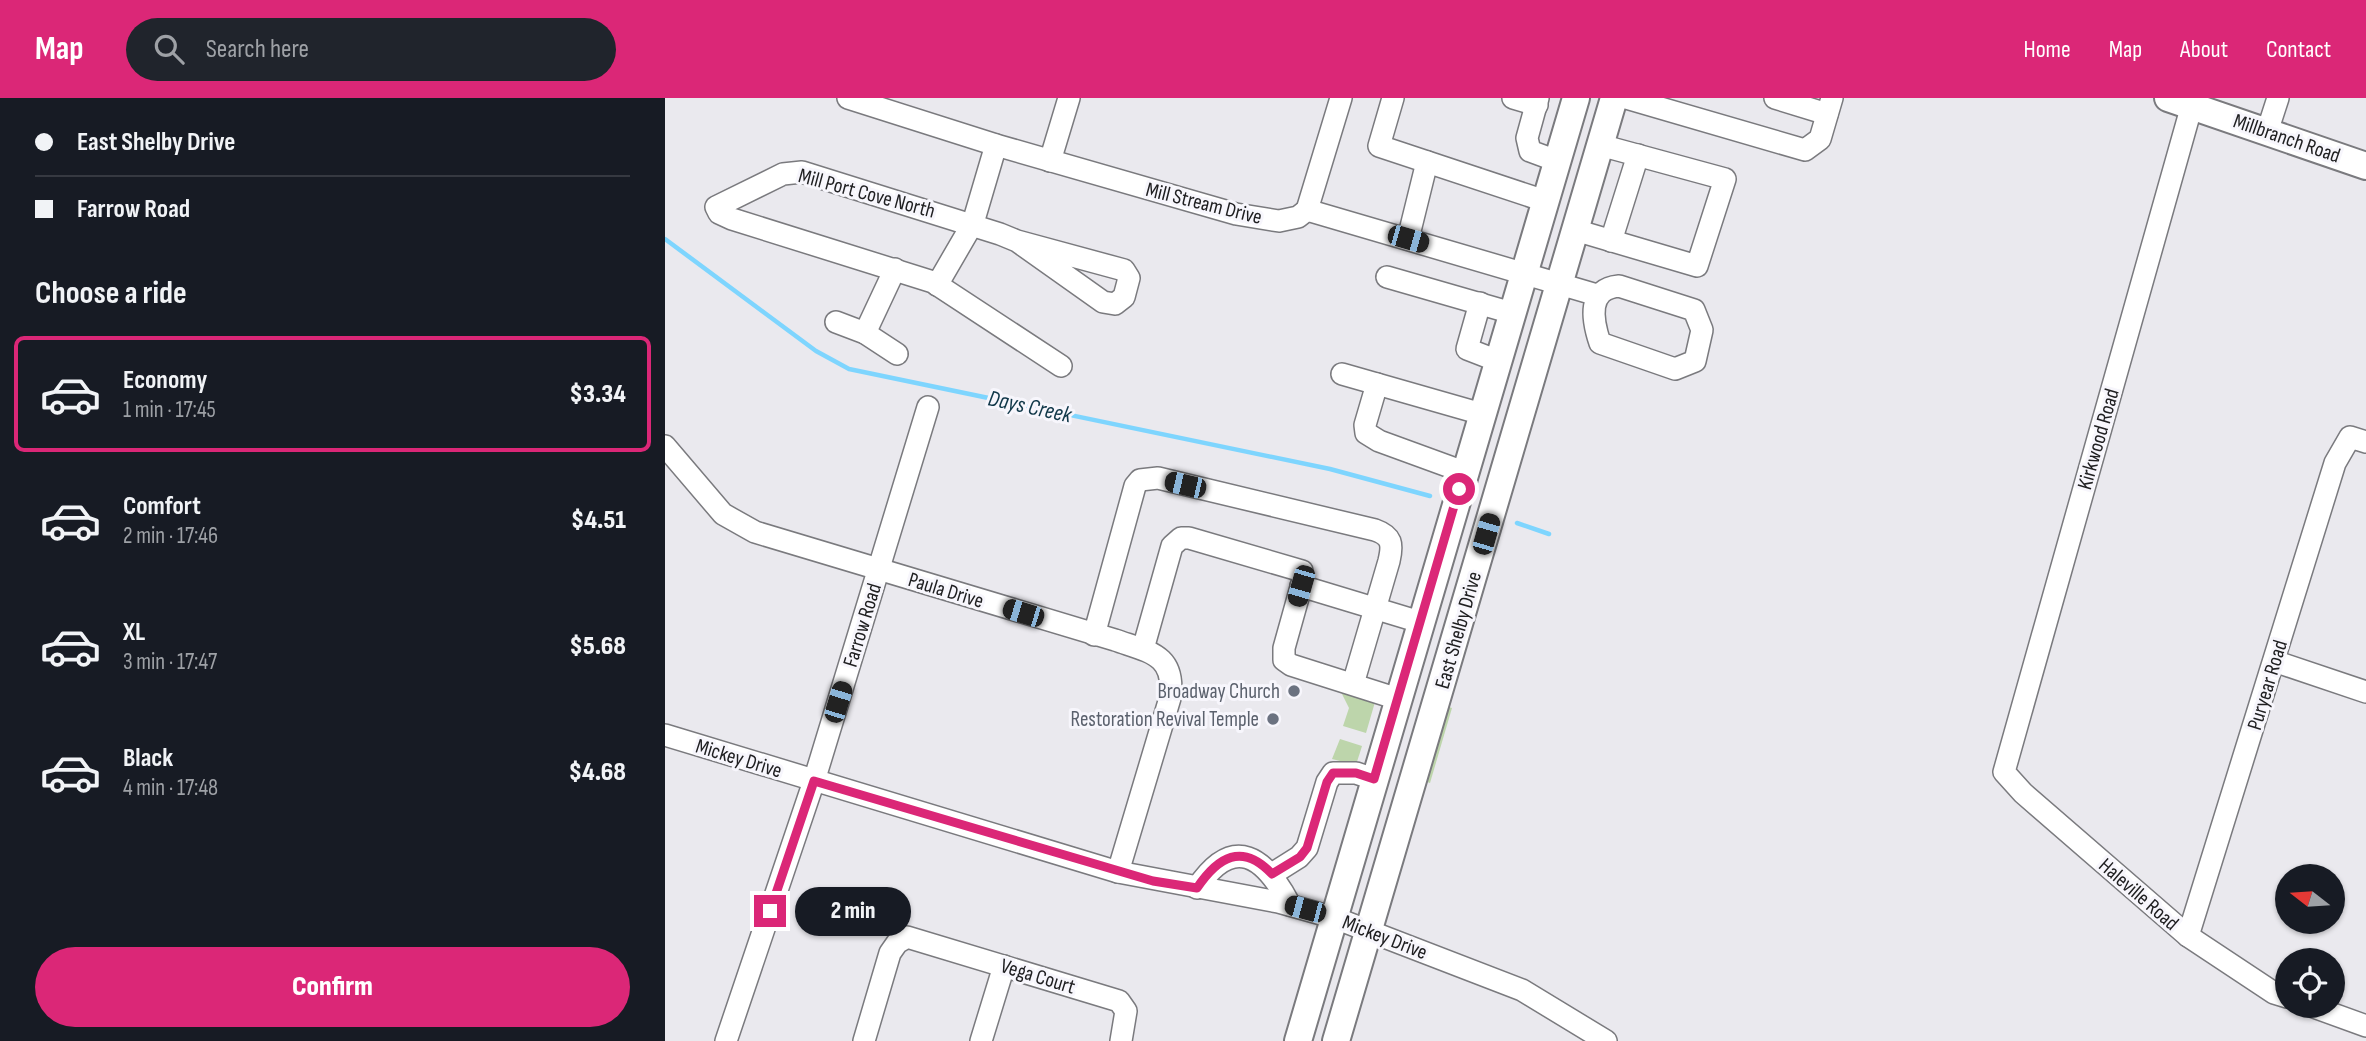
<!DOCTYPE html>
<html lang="en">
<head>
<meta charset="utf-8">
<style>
  :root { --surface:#171b24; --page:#20242c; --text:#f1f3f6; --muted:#9ea1a6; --line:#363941; --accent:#db2777 }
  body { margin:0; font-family:"Sofia Sans Condensed",sans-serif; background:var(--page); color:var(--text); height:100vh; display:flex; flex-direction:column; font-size:26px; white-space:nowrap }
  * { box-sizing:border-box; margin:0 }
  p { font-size:23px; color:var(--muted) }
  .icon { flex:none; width:38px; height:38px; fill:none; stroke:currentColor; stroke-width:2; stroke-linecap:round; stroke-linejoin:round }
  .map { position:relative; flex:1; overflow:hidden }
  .drawer { display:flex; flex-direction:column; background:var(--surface); width:665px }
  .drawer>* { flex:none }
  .top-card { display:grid; align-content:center; height:154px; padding:0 35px; background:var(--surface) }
  .needle { width:46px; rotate:287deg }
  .fabs { position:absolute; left:1610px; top:766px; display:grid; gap:14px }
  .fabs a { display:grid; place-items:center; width:70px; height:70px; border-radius:50%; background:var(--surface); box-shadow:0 2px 5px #0004; font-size:35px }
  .end { position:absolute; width:32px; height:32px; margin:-16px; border:9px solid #db2777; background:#fff; box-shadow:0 0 0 4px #fff }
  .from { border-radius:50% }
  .bubble { position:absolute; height:49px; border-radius:24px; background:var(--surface); box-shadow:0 2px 5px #0004; font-size:23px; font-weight:800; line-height:49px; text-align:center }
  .car { position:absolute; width:21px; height:42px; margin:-21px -10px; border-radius:9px; box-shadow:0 0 5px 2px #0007; background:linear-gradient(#222 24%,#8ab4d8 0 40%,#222 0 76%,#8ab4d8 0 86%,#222 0) }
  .top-card b { display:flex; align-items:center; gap:24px; height:66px; font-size:26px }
  .top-card b+b { border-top:2px solid var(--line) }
  .top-card i { width:18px; height:18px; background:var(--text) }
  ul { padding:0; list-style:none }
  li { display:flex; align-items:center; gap:21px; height:116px; margin:0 14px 10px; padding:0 21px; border:4px solid transparent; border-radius:10px }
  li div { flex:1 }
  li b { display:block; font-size:26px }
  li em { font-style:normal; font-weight:800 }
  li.active { border-color:var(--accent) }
  li>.icon { width:63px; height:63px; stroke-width:1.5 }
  h2 { padding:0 35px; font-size:32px; line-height:84px }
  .cta { display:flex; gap:14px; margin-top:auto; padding:14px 35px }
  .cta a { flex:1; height:80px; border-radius:42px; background:var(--accent); color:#fff; font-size:28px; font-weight:800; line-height:80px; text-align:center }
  header { display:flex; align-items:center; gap:42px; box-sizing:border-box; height:98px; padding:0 35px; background:var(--accent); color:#fff }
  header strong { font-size:33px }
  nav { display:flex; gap:38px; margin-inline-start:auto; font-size:24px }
  .search { width:490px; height:63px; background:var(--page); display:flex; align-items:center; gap:18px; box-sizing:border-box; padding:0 24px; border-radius:38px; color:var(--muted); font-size:26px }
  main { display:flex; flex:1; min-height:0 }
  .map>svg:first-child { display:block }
  .green { fill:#bdd5ab }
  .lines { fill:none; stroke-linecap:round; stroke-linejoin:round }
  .stream { stroke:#7ed5fe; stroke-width:4.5 }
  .minor-casing { stroke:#7a7a7e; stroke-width:24 }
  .major-casing { stroke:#7a7a7e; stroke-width:30 }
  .minor { stroke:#fff; stroke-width:21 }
  .major { stroke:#fff; stroke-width:26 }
  .route { stroke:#db2777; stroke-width:9 }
  .worship-dot { fill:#6b7280; stroke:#f7f6fc; stroke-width:2.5 }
  .labels { text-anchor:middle; stroke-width:6; stroke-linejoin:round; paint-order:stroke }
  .street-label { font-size:21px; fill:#202022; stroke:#f7f6fc }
  .worship-label { font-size:21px; fill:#5b616d; stroke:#f7f6fc; text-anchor:end }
  .water-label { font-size:23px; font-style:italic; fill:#113849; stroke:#f7f6fc }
</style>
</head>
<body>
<header>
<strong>Map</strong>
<div class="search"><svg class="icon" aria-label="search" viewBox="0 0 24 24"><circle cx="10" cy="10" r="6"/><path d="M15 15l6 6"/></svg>Search here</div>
<nav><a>Home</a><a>Map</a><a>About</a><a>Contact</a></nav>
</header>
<main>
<section class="drawer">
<div class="top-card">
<b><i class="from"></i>East Shelby Drive</b>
<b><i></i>Farrow Road</b>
</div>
<h2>Choose a ride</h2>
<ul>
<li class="active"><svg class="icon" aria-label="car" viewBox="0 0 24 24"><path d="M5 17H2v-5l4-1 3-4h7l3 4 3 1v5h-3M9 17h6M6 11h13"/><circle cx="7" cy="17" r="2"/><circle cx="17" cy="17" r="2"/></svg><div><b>Economy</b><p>1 min · 17:45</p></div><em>$3.34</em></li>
<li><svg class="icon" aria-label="car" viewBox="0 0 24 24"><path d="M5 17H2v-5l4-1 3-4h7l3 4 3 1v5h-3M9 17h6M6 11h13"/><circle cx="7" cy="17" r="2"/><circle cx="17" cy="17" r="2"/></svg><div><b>Comfort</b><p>2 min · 17:46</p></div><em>$4.51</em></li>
<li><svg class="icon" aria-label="car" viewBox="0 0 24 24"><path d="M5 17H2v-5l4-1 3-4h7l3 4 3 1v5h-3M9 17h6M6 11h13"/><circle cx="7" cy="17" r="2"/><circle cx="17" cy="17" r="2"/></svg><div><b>XL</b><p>3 min · 17:47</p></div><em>$5.68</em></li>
<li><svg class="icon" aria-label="car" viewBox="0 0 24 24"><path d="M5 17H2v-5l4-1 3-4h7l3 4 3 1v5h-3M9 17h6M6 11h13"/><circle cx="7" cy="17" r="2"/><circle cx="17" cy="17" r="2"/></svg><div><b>Black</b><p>4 min · 17:48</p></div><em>$4.68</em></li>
</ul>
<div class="cta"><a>Confirm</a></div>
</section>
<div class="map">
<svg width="1701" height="943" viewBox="0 0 1701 943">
  <rect width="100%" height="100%" fill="#eae9ee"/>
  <g class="green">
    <path d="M676,594L710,604L701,635L678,628L684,610Z"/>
    <path d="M784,609L787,610L765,685L762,684Z"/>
    <path d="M675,641L697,648L691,667L667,661Z"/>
  </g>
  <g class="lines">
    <g class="stream">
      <path d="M0,141L151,253L184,271L665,371L765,398"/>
      <path d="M852,425L884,436"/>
    </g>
    <g class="minor-casing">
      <g id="minor">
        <path d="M183,0L331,47L571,116L614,123L633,119L642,112L932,197"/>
        <path d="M728,0L714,48L880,103"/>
        <path d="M848,0L872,7"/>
        <path d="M873,0L862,40L865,53L892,63"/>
        <path d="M961,0L1140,52L1155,41L1167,0"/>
        <path d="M1110,0L1162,16"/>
        <path d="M1527,7L1339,674L1358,695L1523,838L1609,895L1622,899"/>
        <path d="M1602,34L1613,0"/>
        <path d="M385,63L404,0"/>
        <path d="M642,112L676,0"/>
        <path d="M910,132L1032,168L1060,81L935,47"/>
        <path d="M743,141L762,64"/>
        <path d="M352,143L459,172L464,180L459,199L450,206L438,204L352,143L335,136L137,74L118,76L51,109L54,115L67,121L268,184L396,268"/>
        <path d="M946,143L973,57"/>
        <path d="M722,179L847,215"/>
        <path d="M272,187L308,125L331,47"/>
        <path d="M954,188L1029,212L1037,232L1030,263L1010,271L935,245C927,221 922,191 954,188Z"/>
        <path d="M815,205L802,251L833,263"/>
        <path d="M171,224L200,235L232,256"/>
        <path d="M200,235L230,171"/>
        <path d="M677,276L817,316"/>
        <path d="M712,286L700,327L701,335L714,343L799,374"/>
        <path d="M0,348L58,416L90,434L450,542C484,554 511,556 505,600L453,774"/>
        <path d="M636,488L755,524"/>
        <path d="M429,537L470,388L475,382L493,380L710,432C727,438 728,446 724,463L688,586"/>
        <path d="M478,551L507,448L516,440H524L637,473L638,482L619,550V562L626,567L733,601"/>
        <path d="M1609,563L1701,594"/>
        <path d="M0,637L453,774L613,804L670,820L857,892L941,943"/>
        <path d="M607,776L634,759L642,750L662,684L668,675H691L709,681"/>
        <path d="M532,790C569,735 600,759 625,807"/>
        <path d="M1523,838L1670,365L1685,339L1701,344"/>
        <path d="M1646,908L1701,928"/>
        <path d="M61,943L149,683L263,309"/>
        <path d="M199,943L225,855L232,845L242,839L454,903L461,913L456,943"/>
        <path d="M316,943L339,868"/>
      </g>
    </g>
    <g class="major-casing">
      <g id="major">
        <path d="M1503,0L1701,68"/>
        <path d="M633,943L911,0"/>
        <path d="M671,943L949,0"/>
      </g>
    </g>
    <use href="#minor" class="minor"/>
    <use href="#major" class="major"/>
  </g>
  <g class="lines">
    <path class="route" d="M105,813L149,683L488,783L532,790C553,759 577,744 607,776L635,759L642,750L662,684L668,675H691L709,681L794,391"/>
  </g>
  <g class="worship-dot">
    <circle cx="629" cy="593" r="7"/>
    <circle cx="608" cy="621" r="7"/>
  </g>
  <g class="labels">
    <g class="street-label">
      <text transform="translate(1622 40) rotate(19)" y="7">Millbranch Road</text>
      <text transform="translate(202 95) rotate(15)" y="7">Mill Port Cove North</text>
      <text transform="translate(539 105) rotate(14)" y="7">Mill Stream Drive</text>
      <text transform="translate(1433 341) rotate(-74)" y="7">Kirkwood Road</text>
      <text transform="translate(281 492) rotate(17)" y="7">Paula Drive</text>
      <text transform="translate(197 527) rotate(-73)" y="7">Farrow Road</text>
      <text transform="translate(793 532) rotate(-74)" y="7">East Shelby Drive</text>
      <text transform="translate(1602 587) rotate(-73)" y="7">Puryear Road</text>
      <text transform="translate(74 660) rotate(17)" y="7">Mickey Drive</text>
      <text transform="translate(1474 796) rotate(41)" y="7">Haleville Road</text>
      <text transform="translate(720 839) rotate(21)" y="7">Mickey Drive</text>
      <text transform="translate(373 878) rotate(17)" y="7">Vega Court</text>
    </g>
    <g class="worship-label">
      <text x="615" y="600">Broadway Church</text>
      <text x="594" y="628">Restoration Revival Temple</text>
    </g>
    <g class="water-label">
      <text transform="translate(365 308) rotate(12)" y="8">Days Creek</text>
    </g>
  </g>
</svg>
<div class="fabs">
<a><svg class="needle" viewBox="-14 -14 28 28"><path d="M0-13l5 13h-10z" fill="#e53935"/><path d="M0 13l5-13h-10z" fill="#9ea1a6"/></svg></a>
<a><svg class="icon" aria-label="locate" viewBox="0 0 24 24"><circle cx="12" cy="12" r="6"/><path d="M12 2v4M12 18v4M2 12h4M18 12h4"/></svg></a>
</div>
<i class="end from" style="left:794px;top:391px"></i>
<i class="end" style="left:105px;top:813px"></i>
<div class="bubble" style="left:130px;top:789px;width:116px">2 min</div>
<i class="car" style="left:743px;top:141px;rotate:106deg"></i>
<i class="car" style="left:520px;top:387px;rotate:283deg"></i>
<i class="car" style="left:821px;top:436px;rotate:16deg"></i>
<i class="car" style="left:636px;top:488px;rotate:196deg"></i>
<i class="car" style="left:358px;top:515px;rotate:287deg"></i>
<i class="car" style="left:173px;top:604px;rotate:17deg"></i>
<i class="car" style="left:640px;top:811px;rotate:285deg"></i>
</div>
</main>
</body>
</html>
